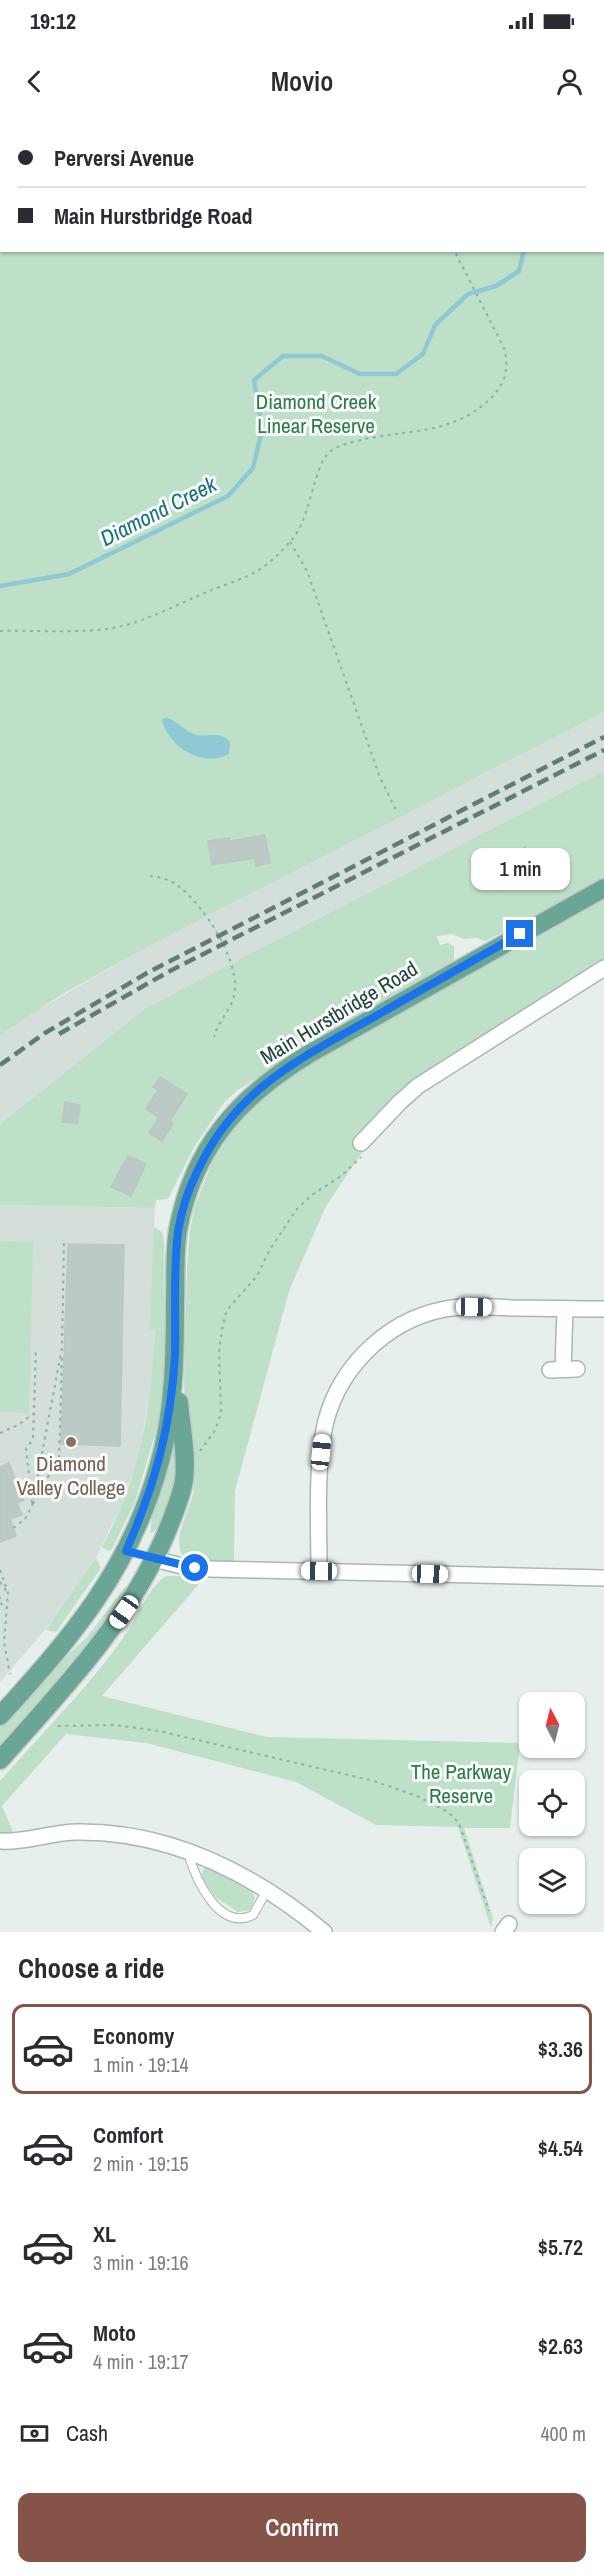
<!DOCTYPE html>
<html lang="en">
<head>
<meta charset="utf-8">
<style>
  :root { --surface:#fff; --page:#f7f7f7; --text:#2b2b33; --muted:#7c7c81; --line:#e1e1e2; --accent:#855347 }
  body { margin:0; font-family:"Archivo Narrow",sans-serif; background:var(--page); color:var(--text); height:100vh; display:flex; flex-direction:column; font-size:22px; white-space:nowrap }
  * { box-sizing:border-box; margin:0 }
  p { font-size:20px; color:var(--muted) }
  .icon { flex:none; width:33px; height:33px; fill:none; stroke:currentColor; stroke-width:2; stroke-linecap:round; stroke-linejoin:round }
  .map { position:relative; height:1812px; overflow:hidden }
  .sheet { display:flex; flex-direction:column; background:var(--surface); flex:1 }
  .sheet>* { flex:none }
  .hud { position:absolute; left:0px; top:0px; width:604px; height:132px; box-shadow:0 2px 4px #0004; display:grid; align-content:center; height:132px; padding:0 18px; background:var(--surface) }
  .needle { width:39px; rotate:353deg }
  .controls { position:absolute; left:519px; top:1572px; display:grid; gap:12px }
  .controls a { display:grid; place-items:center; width:66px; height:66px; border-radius:12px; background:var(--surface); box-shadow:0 2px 4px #0004; font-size:30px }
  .end { position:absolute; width:27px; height:27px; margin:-14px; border:8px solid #1a73e8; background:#fff; box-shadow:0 0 0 3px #fff }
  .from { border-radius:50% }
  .bubble { position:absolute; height:42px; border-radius:12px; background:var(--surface); box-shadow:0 2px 4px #0004; font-size:20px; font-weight:600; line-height:42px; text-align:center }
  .car { position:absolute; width:18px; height:36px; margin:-18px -9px; border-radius:8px; box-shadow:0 0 4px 2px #0007; background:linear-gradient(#fff 24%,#345 0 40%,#fff 0 76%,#345 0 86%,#fff 0) }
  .hud b { display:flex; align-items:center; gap:21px; height:57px; font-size:22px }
  .hud b+b { border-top:2px solid var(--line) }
  .hud i { width:15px; height:15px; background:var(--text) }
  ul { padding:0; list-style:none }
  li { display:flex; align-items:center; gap:18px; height:90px; margin:0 12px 9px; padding:0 6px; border:3px solid transparent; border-radius:12px }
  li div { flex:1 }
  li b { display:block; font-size:22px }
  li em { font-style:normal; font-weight:600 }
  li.selected { border-color:var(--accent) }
  li>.icon { width:54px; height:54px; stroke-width:1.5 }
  h2 { padding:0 18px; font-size:27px; line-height:72px }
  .pay { display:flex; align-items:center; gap:15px; height:66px; padding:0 18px; font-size:22px }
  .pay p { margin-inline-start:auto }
  .primary-button { display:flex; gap:12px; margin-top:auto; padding:12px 18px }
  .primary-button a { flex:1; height:69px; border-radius:12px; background:var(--accent); color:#fff; font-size:24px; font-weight:600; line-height:69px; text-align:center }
  .status { display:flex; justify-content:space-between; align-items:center; height:42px; padding:0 30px; background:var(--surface); direction:ltr }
  .status svg { height:16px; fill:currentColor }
  header { display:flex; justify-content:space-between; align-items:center; height:78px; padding:0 18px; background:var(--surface); font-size:27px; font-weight:600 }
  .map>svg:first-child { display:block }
  .built { fill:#d4dfda }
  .green { fill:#bfe0c8 }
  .water { fill:#8ec9d4 }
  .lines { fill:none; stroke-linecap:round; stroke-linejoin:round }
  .stream { stroke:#8ec9d4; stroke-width:4.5 }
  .building { fill:#bbcac4; stroke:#b8c9c2; stroke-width:1.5 }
  .lane-casing { stroke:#a8b8b2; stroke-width:10 }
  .street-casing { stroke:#a8b8b2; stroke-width:18 }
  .primary-casing { stroke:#c2cac8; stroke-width:21 }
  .path { stroke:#86b3a5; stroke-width:2; stroke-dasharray:3 4.5; stroke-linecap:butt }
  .lane { stroke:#fff; stroke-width:8 }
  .street { stroke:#fff; stroke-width:15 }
  .primary { stroke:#6aa596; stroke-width:18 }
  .rail { stroke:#5f7d75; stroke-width:4.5; stroke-dasharray:12 6; stroke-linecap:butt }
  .route { stroke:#1a73e8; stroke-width:8 }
  .education-dot { fill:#8d6e63; stroke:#f7fbf9; stroke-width:2 }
  .labels { text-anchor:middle; stroke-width:6; stroke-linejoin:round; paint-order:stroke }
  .park-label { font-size:21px; fill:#2d7a4b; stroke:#f7fbf9 }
  .street-label { font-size:21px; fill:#24423a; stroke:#f7fbf9 }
  .education-label { font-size:21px; fill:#785e54; stroke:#f7fbf9 }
  .water-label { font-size:22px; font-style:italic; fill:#1c6f80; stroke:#f7fbf9 }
</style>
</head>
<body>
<div class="status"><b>19:12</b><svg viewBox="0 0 49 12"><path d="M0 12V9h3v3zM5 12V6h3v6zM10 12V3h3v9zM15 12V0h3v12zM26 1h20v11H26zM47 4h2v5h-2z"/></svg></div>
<header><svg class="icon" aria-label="back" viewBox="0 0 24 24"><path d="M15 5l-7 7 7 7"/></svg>Movio<svg class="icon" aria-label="person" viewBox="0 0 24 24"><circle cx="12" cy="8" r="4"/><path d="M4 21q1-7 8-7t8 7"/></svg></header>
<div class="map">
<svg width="604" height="1812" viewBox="0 0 604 1812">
  <rect width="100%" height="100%" fill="#e6efeb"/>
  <g class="built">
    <path d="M604,592V651L147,887L0,1004V915L19,901L134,834Z"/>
    <path d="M0,1085L155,1088L149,1208L155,1209L152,1263L139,1335L121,1386L96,1438L56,1497L0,1562Z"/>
  </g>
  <g class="green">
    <path d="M44,0H604V592L134,834L61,875L0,915V63L1,62L2,130H603V2Z"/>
    <path d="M604,651V760L554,788L485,821L477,818L464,819L452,814L437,816L440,825L448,823L454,826V839L450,845L285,940L235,972L223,984L193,1029L168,1079L156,1080L155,1088L0,1085V1004L147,887Z"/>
    <path d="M604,777V842L415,962L364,1029L325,1088L289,1171L235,1371L234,1442L186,1439C168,1422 191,1390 194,1369L184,1266L187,1148L190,1111L195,1085L213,1040L237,1004L256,982L301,948Z"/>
    <path d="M154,1107L162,1112L164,1119L165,1268L161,1294L135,1382L112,1429L108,1431L102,1427C141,1353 151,1292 155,1209H149Z"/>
    <path d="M0,1121L33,1122L29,1293L0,1292Z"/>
    <path d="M176,1306C176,1336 180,1396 150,1414L153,1388Z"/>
    <path d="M96,1438L101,1448L56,1512L46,1510Z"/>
    <path d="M167,1456H206L102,1576L267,1617L520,1623L510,1708H464L493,1798L491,1808L458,1707L376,1705L296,1662L146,1623L66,1614L2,1686L14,1714H0V1661C43,1612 91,1565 128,1511C137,1497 152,1461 167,1456Z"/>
    <path d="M125,1467L128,1469L97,1518L0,1628V1607L46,1555L87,1517Z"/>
    <path d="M210,1747L252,1770L255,1779L250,1790L238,1792L215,1777L201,1756L204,1748Z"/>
  </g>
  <path class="water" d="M167,598C179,601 186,613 197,615C209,617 221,611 230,622L229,634C203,649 167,626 162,599Z"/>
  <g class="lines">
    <g class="stream">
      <path d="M603,66L604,67"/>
      <path d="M0,466L69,454L228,376L253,348L262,310L254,260L283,236H322L360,254H396L423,234L435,205L468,174L496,166L519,151L524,130"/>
    </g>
  </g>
  <g class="building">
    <path d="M265,715L270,743L256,746L255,738L212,745L208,721L229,718L230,721Z"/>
    <path d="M525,727L538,750L502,770L489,747Z"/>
    <path d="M160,957L187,974L169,1002L173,1004L162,1021L149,1013L159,997L146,989L158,970L153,967Z"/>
    <path d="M65,982L80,985L77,1004L62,1002Z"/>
    <path d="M128,1036L146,1044L131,1076L111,1067Z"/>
    <path d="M68,1124L124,1125L120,1326L61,1324Z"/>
    <path d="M9,1343L24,1380L17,1383L22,1395L10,1399L16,1416L0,1422V1347Z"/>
  </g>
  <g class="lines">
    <g class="lane-casing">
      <path id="lane" d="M188,1733C195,1757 218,1812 253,1795L267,1770"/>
    </g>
    <g class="street-casing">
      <g id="street">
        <path d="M35,2L36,0"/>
        <path d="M0,53L2,52"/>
        <path d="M361,1023L400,982L418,966L604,848"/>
        <path d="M563,1249L565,1189"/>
        <path d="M550,1250L577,1249"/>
        <path d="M154,1439L186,1447L210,1449L604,1458"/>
        <path d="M319,1451C319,1408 316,1358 323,1315C333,1253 383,1201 445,1189C467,1185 491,1187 513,1188C543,1188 574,1189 604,1189"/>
        <path d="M0,1721C25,1723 52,1712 77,1712C170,1711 254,1754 324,1812"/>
        <path d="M503,1812L509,1804"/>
      </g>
    </g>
    <g class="primary-casing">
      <g id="primary">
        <path d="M0,1596C71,1518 130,1450 159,1345C174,1293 175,1237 175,1183C176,1159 174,1133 178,1110C193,1027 240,976 309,934L604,768"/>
        <path d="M0,1640C62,1570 127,1503 165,1416C172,1398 181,1379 184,1360C187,1334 181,1307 179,1282"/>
      </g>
    </g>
    <g class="path">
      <path d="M578,2L579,0"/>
      <path d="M290,422L307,451L379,655L396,690"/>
      <path d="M0,511C34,510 87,514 118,507C149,500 178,484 207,472C223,465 242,460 257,451C271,443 284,429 294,417C311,396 314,342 331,331C340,324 354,322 365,319C413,309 455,314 492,277C506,262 509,248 504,228L454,130"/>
      <path d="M150,756C159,757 168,759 176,764C203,784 238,837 235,871C233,889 218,900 214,917"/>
      <path d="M0,1313L18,1305L33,1294"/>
      <path d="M200,1331L216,1309L221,1292L219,1232L222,1209L227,1190L257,1156L269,1131L296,1090L312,1075L341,1056L361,1037"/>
      <path d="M32,1383L26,1329L33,1319L36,1229"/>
      <path d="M33,1384L59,1337L62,1237"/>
      <path d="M13,1408L25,1399L32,1386L62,1228L64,1123"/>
      <path d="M0,1450L8,1473L4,1522L10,1554"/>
      <path d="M0,1462L7,1472"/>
      <path d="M0,1477V1479"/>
      <path d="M0,1483L7,1488"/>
      <path d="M58,1606L115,1605L159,1611L374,1661L417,1676L448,1692L459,1703L489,1791"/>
    </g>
    <use href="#lane" class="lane"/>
    <use href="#street" class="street"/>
    <use href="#primary" class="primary"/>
    <g class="rail">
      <path d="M59,914L168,852L604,630"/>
      <path d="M0,945L45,913L147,853L604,617"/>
    </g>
  </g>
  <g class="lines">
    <path class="route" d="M195,1448L126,1431C155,1365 171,1307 175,1234C176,1194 173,1152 178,1112C181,1092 188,1070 197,1052C235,969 298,940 374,897C422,869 471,842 520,814"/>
  </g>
  <circle class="education-dot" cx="71" cy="1322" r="6"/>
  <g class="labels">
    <g class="park-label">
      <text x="316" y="289">Diamond Creek<tspan x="316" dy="24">Linear Reserve</tspan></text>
      <text x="461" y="1659">The Parkway<tspan x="461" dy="24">Reserve</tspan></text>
    </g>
    <g class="street-label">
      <text transform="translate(339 893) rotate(-31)" y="7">Main Hurstbridge Road</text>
    </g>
    <g class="education-label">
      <text x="71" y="1351">Diamond<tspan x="71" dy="24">Valley College</tspan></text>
    </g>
    <g class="water-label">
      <text transform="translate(158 391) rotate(-27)" y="8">Diamond Creek</text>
    </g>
  </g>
</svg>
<div class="controls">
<a><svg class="needle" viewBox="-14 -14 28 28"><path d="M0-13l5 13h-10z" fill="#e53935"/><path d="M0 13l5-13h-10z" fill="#7c7c81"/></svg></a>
<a><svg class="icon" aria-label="locate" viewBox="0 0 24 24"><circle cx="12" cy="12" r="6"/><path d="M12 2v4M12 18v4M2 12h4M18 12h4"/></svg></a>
<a><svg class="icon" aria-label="layers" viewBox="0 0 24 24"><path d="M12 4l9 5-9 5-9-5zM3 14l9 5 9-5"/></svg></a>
</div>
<i class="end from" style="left:195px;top:1448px"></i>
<i class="end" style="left:520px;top:814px"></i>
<div class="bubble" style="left:471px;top:728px;width:99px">1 min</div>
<i class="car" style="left:474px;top:1187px;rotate:91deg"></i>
<i class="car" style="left:321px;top:1332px;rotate:6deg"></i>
<i class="car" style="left:319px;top:1451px;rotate:271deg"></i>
<i class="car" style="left:430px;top:1454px;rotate:92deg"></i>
<i class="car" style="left:124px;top:1492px;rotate:215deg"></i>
<div class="hud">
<b><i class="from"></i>Perversi Avenue</b>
<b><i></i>Main Hurstbridge Road</b>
</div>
</div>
<section class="sheet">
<h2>Choose a ride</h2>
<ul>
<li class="selected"><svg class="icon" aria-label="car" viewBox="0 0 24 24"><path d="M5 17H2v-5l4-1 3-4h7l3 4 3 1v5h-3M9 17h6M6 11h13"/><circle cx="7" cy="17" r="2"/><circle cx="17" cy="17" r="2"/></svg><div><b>Economy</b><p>1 min · 19:14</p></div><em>$3.36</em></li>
<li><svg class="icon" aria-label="car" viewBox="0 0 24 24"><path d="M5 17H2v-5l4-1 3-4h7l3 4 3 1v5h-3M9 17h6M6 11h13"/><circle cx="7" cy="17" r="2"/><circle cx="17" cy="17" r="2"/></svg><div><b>Comfort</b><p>2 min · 19:15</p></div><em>$4.54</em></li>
<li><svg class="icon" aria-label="car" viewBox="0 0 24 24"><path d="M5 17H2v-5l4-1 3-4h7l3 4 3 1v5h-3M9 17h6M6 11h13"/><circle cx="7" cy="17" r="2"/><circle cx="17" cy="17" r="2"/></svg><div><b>XL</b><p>3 min · 19:16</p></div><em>$5.72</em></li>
<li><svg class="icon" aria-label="car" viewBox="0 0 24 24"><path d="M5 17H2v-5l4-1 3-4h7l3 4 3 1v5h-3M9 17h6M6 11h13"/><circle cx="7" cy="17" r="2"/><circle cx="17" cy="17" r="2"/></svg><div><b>Moto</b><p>4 min · 19:17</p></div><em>$2.63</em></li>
</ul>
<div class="pay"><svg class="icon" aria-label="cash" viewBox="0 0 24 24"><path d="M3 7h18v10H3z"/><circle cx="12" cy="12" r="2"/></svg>Cash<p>400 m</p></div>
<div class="primary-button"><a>Confirm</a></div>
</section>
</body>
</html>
